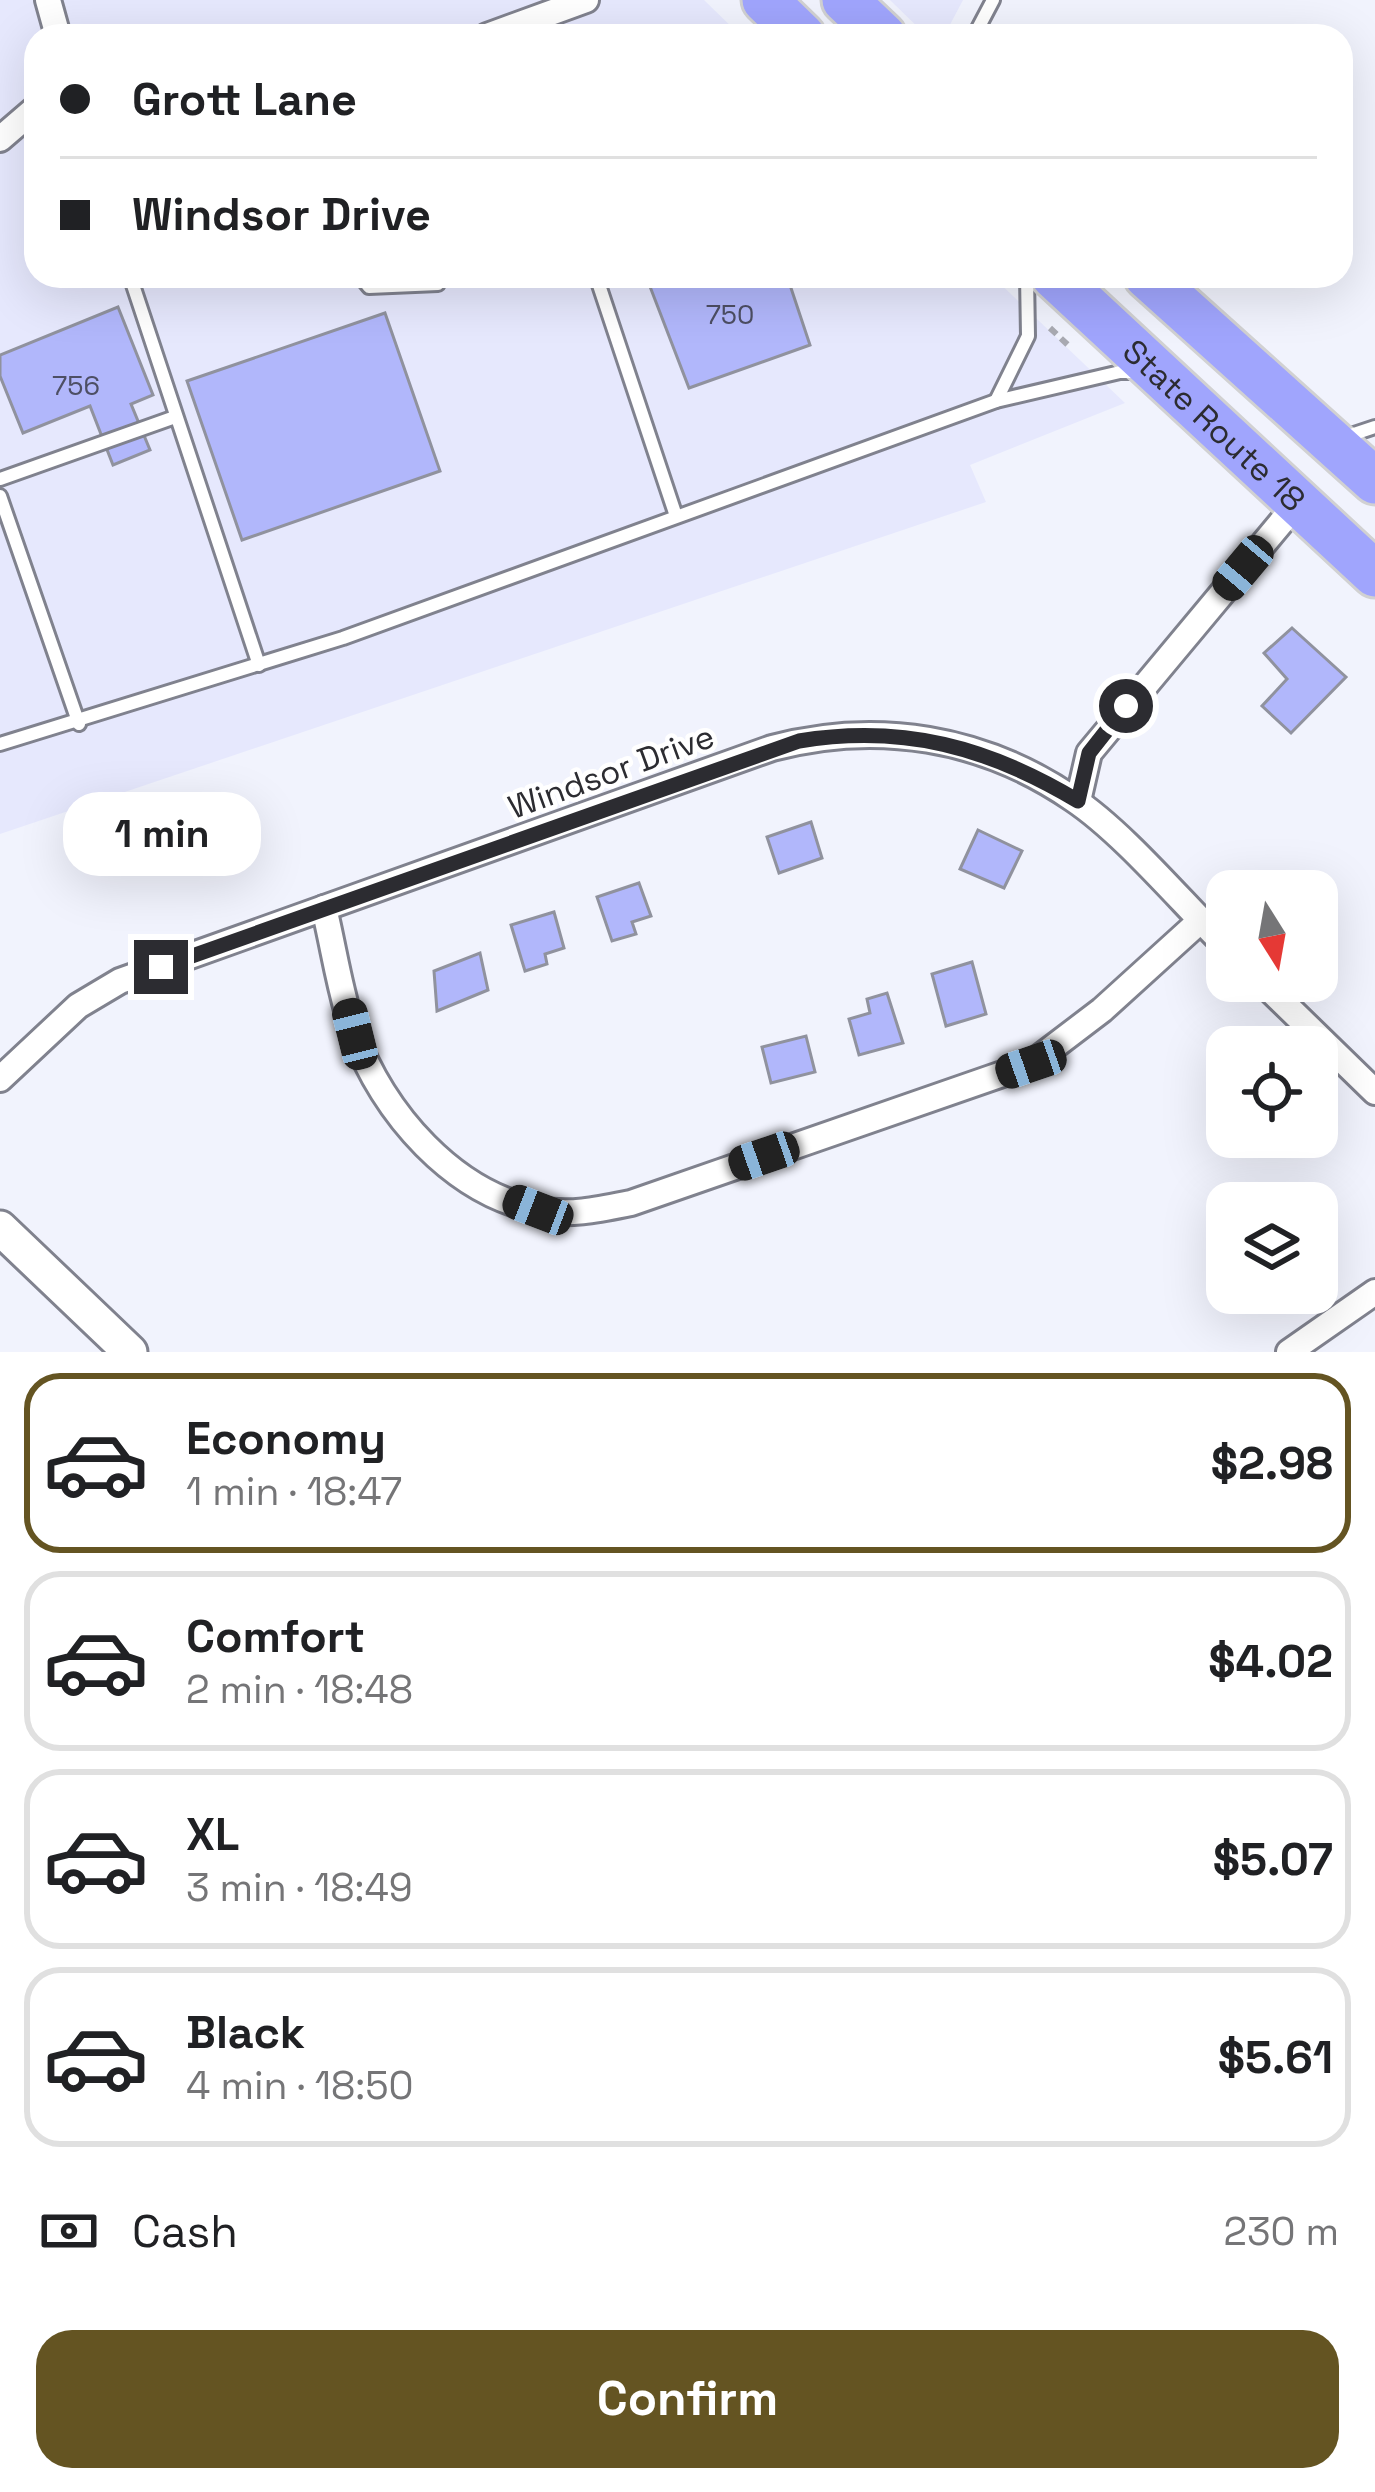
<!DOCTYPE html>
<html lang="en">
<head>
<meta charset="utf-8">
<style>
  :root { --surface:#fff; --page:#f6f6f6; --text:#202124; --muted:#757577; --line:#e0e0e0; --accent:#645422 }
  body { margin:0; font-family:"Space Grotesk",sans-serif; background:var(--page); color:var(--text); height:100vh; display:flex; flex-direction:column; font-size:45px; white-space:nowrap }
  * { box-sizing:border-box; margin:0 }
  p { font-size:39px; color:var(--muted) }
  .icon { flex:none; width:66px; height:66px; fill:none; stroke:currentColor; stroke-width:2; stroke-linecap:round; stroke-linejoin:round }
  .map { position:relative; height:1352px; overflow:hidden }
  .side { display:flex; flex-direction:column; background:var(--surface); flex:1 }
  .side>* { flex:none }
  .top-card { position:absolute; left:24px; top:24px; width:1329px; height:264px; border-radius:36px; box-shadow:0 12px 48px #0002; display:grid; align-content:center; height:264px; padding:0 36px; background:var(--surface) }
  .needle { width:78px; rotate:169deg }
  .buttons { position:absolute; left:1206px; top:870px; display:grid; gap:24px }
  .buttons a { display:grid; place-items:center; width:132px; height:132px; border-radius:24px; background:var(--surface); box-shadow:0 12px 48px #0002; font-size:60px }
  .end { position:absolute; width:54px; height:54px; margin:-27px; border:15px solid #2c2c31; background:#fff; box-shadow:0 0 0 6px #fff }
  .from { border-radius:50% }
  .bubble { position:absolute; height:84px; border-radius:36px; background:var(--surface); box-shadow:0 12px 48px #0002; font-size:39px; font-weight:700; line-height:84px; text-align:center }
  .car { position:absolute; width:36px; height:72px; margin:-36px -18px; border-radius:15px; box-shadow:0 0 9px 3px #0007; background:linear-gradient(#222 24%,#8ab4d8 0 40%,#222 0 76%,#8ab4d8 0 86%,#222 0) }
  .top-card b { display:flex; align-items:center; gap:42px; height:114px; font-size:45px }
  .top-card b+b { border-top:3px solid var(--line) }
  .top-card i { width:30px; height:30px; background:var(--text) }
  ul { padding:21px 0 0; list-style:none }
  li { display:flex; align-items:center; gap:36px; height:180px; margin:0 24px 18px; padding:0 12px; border:6px solid var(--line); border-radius:36px }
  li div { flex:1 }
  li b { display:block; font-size:45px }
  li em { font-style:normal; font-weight:700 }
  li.selected { border-color:var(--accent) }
  li>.icon { width:108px; height:108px; stroke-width:1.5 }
  .pay { display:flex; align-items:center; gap:30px; height:132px; padding:0 36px; font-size:45px }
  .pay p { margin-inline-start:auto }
  .action { display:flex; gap:24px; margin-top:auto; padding:24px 36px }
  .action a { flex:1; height:138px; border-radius:36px; background:var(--accent); color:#fff; font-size:48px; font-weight:700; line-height:138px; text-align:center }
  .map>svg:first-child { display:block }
  .built { fill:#e6e8fd }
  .building { fill:#b1b7fb; stroke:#90929e; stroke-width:3 }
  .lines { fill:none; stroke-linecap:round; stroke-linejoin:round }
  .lane-casing { stroke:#80828e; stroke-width:18 }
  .street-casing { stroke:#80828e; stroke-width:30 }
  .secondary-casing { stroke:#80828e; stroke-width:39 }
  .highway-casing { stroke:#d1d1d2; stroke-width:51 }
  .path { stroke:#a9aab2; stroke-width:6; stroke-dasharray:9 6; stroke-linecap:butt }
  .lane { stroke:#fff; stroke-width:12 }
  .street { stroke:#fff; stroke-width:24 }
  .secondary { stroke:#fff; stroke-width:33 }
  .highway { stroke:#a0a5fd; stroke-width:45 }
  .route { stroke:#2c2c31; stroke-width:15 }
  .labels { text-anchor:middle; stroke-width:9; stroke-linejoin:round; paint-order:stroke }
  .number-label { font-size:27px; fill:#4d4f64 }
  .street-label { font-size:33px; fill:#2c2c31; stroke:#fff }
</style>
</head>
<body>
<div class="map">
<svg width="1375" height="1352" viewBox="0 0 1375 1352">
  <rect width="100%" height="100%" fill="#f1f3fd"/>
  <g class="built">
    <path d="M0,0H704L741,36H36V276H992L1125,403L970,465L986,502L0,834Z"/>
    <path d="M890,0H963L944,36H927Z"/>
  </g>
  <g class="building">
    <path d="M673,276H787L810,345L689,388L649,284Z"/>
    <path d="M118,307L153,395L131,404L150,450L113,465L90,406L23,433L0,376V355Z"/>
    <path d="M385,313L440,471L242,540L187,381Z"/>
    <path d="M1292,628L1346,677L1291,733L1262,706L1287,679L1264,653Z"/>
    <path d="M811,822L822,858L779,873L767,837Z"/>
    <path d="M978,830L1022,851L1004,888L960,869Z"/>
    <path d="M639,883L651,916L632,922L636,934L612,941L597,897Z"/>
    <path d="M554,912L564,948L545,954L547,964L525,971L511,925Z"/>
    <path d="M480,953L488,990L437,1011L434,971Z"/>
    <path d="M972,962L986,1014L946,1026L932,974Z"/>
    <path d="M887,993L903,1043L859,1055L849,1019L870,1013L867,999Z"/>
    <path d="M806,1036L815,1072L771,1083L762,1047Z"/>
  </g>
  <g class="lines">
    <g class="lane-casing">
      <g id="lane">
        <path d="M974,36L993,0"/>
        <path d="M130,276L259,665"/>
        <path d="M360,276L369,287L438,284"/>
        <path d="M596,276L676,516"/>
        <path d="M996,401L1028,336L1027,276"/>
        <path d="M1342,438L1375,427"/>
        <path d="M0,479L175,417"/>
        <path d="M0,496L79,724"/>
        <path d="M0,744L343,638L996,401L1120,372H1139"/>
      </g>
    </g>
    <g class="street-casing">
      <g id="street">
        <path d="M48,0L58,36"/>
        <path d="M487,36L586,0"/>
        <path d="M0,139L36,108"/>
        <path d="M1078,801L1089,753L1299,501"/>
        <path d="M324,908C334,949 340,994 354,1033C382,1112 454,1195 540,1210C571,1216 601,1209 631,1203L1031,1064L1102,1010L1200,921"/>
        <path d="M1261,981L1375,1092"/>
        <path d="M0,1079L78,1006L120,981L772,748C877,720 983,737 1073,799C1124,833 1182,903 1227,947"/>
        <path d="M1289,1352L1375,1292"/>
      </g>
    </g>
    <g class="secondary-casing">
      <path id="secondary" d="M0,1228L130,1352"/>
    </g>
    <g class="highway-casing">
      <g id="highway">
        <path d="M765,0L802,36"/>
        <path d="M845,0L883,36"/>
        <path id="s1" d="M1054,276L1375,574"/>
        <path d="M1147,276L1375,481"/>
      </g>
    </g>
    <path class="path" d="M1050,328L1069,346"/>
    <use href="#lane" class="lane"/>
    <use href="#street" class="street"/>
    <use href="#secondary" class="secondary"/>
    <use href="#highway" class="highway"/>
  </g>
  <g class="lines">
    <path class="route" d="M161,967L799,741C903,724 988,747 1078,801L1089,753L1126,706"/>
  </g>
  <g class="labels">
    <g class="number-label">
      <text x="730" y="324">750</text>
      <text x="76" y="395">756</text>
    </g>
    <g class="street-label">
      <text dy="12" stroke="none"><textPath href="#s1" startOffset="219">State Route 18</textPath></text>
      <text transform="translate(611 771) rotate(-20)" y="12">Windsor Drive</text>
    </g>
  </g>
</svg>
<div class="buttons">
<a><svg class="needle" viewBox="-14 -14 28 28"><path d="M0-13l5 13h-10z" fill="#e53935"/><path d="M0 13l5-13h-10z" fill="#757577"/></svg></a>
<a><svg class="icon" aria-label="locate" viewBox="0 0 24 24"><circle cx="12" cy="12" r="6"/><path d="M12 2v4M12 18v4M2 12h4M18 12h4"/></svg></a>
<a><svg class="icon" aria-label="layers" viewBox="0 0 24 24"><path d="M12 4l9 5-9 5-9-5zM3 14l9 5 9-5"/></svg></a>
</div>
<i class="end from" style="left:1126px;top:706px"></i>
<i class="end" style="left:161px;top:967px"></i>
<div class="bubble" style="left:63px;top:792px;width:198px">1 min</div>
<i class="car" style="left:1243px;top:568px;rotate:220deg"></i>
<i class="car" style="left:355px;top:1034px;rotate:346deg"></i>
<i class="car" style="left:1031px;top:1064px;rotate:251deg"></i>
<i class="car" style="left:764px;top:1156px;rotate:251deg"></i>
<i class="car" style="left:538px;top:1210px;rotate:291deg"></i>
<div class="top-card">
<b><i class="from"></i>Grott Lane</b>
<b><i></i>Windsor Drive</b>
</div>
</div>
<section class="side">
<ul>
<li class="selected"><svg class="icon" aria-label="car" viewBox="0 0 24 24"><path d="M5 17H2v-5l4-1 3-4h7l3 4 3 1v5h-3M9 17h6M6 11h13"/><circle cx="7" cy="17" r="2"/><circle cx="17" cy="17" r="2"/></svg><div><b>Economy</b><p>1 min · 18:47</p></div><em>$2.98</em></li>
<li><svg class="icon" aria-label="car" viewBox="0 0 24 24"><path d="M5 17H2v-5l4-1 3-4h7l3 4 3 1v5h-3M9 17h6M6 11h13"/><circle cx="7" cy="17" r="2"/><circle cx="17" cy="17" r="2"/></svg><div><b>Comfort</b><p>2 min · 18:48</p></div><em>$4.02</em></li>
<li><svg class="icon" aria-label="car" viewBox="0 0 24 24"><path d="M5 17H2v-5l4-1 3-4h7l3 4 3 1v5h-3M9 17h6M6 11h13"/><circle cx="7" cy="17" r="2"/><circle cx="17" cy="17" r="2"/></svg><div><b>XL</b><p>3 min · 18:49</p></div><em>$5.07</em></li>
<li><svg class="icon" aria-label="car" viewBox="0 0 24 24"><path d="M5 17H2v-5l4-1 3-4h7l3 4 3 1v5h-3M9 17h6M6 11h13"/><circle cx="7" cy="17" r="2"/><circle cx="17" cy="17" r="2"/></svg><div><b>Black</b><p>4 min · 18:50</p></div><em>$5.61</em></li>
</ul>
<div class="pay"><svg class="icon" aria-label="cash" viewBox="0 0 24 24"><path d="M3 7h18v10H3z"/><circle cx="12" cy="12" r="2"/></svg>Cash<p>230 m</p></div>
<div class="action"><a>Confirm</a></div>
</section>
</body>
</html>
